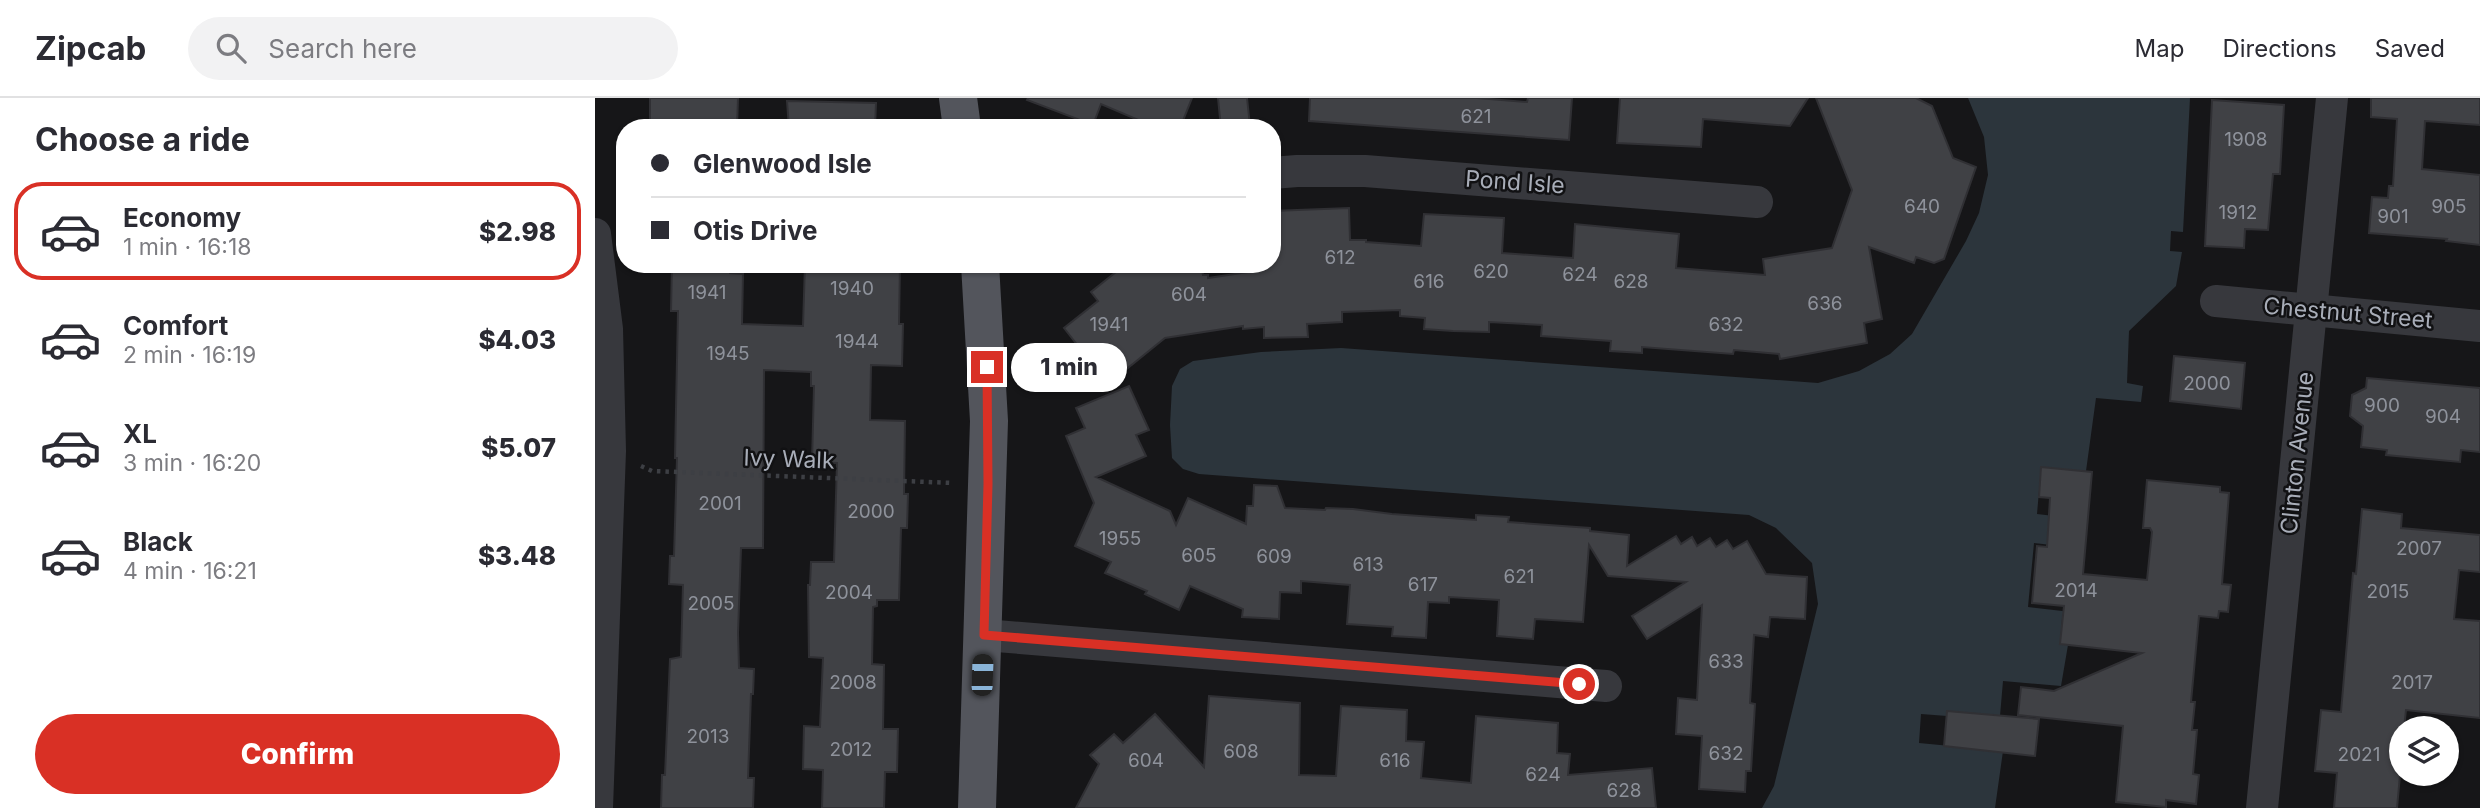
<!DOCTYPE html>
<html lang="en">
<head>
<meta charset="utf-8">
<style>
  :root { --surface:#fff; --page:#f2f2f3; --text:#2b2b33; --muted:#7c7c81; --line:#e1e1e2; --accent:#d93025 }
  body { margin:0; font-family:Inter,sans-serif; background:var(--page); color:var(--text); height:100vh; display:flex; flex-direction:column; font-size:26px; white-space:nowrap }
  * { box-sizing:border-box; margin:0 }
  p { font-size:23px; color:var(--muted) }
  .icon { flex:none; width:38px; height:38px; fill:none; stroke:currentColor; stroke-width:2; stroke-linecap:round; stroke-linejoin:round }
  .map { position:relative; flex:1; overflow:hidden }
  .details { display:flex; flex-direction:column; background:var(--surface); width:595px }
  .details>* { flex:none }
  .banner { position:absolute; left:21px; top:21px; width:665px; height:154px; border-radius:28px; box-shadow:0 2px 5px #0004; display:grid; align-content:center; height:154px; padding:0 35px; background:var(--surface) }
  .controls { position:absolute; left:1794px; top:618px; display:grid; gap:14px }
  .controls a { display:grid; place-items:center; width:70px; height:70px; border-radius:50%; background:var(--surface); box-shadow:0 2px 5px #0004; font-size:35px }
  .end { position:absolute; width:32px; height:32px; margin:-16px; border:9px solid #d93025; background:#fff; box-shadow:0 0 0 4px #fff }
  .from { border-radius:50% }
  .bubble { position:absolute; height:49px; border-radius:24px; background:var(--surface); box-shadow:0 2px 5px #0004; font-size:23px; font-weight:800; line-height:49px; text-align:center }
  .car { position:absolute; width:21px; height:42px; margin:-21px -10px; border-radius:9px; box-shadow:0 0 5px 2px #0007; background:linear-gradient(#222 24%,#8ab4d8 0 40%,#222 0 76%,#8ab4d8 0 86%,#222 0) }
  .banner b { display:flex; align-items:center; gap:24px; height:66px; font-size:26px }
  .banner b+b { border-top:2px solid var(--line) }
  .banner i { width:18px; height:18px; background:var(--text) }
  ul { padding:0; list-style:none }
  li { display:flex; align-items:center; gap:21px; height:98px; margin:0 14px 10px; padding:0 21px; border:4px solid transparent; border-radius:28px }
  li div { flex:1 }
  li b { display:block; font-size:26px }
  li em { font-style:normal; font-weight:800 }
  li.selected { border-color:var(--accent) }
  li>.icon { width:63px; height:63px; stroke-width:1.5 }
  h2 { padding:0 35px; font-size:32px; line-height:84px }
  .button { display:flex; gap:14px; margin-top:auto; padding:14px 35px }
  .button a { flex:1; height:80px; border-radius:42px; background:var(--accent); color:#fff; font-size:28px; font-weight:800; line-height:80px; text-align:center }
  header { display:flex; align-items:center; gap:42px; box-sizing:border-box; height:98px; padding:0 35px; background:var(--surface); border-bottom:2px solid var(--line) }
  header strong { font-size:33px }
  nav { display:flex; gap:38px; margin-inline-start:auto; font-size:24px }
  .search { width:490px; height:63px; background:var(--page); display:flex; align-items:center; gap:18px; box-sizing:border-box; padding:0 24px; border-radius:38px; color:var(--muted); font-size:26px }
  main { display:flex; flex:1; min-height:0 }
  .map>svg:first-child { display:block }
  .water { fill:#2c353c }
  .building { fill:#404145; stroke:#303034; stroke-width:2 }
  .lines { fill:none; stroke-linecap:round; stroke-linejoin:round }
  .path { stroke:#3d3f44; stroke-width:4.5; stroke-dasharray:3.5 5; stroke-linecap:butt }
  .minor { stroke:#37383d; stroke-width:32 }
  .major { stroke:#53555c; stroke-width:38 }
  .route { stroke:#d93025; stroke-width:9 }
  .labels { text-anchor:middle; stroke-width:5; stroke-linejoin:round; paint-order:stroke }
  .number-label { font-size:19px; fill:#8e929b }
  .street-label { font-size:23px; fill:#a8adb8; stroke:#111113 }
</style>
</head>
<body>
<header>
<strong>Zipcab</strong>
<div class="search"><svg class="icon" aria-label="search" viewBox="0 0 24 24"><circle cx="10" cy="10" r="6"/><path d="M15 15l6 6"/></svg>Search here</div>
<nav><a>Map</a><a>Directions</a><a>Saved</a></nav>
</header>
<main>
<section class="details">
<h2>Choose a ride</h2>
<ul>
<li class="selected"><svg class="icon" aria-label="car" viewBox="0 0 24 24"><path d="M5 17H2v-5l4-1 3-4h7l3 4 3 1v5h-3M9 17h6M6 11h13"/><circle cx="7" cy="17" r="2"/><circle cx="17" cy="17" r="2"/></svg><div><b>Economy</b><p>1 min · 16:18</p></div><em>$2.98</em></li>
<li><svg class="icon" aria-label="car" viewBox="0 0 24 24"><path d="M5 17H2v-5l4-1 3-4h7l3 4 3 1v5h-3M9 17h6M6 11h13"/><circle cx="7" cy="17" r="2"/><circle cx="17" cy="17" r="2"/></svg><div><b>Comfort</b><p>2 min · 16:19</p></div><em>$4.03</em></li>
<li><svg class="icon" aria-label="car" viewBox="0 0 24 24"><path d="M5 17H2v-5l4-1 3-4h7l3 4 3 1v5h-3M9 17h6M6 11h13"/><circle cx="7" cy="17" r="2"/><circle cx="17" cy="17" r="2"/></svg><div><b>XL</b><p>3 min · 16:20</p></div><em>$5.07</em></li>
<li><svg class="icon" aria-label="car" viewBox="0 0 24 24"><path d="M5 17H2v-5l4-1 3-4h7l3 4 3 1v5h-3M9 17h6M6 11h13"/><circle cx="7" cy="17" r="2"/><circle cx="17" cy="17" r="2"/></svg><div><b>Black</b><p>4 min · 16:21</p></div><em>$3.48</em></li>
</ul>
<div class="button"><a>Confirm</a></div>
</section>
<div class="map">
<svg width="1885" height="710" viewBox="0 0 1885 710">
  <rect width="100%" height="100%" fill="#161618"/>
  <path class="water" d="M1373,0H1595L1588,134L1576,133L1575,153L1587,154L1581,188L1534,233L1532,285L1548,288L1546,304L1501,300L1491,373L1446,370L1442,416L1485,421L1482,450L1439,445L1433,509L1476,514L1467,521L1465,545L1473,547L1466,588L1408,583L1405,618L1352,613V618L1326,616L1324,645L1408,653L1400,710H1167L1179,688L1223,506L1217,465L1181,430L1154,417L604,376L588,371L577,360L575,327L577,288L585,271L598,263L666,254L746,250L1223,285L1264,273L1295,256L1317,236L1371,143L1384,115L1393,77L1389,39Z"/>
  <g class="building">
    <path d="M55,0H143L142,30H55Z"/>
    <path d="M433,0H597L585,30H562L506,6L498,27L432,2Z"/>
    <path d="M623,0H652L655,28L626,30Z"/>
    <path d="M715,0H882L932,4L933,0H977L974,42L714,23Z"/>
    <path d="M1025,0H1213L1195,28L1108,21L1106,49L1022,45Z"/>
    <path d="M1221,0H1321L1337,8L1358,60L1381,69L1349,161L1339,165L1321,159L1319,165L1274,149L1287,221L1269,225L1272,245L1185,261L1184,256L1139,252L1138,256L1047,249V255L1015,253L1016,243L946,238L947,227L894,224V234L858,233L829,231L830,220L805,218V212L747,214V224L712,226L713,239L669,240V229L648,231V228L570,240L513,286L469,230L503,203L496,194L531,166H606L608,177H613V180L660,173L659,166H677V113L754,110L755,142H771V144L826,148L829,116L909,120L907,155L978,160L980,126L1084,136L1081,170L1170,177L1168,161L1237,150L1257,92Z"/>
    <path d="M1776,0H1885V27L1830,23L1827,71L1885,77V147L1851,143L1852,141L1774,135L1777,99L1793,100L1794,88H1798L1802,21L1776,19Z"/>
    <path d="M1617,2L1689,7L1685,76H1678L1673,132L1650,131L1649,150L1610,148Z"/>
    <path d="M192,3L281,5L280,30H194Z"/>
    <path d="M77,166H135V175L148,176L147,226L208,228L210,166H305L304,226H308L307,268L276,267L275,322L310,323L309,396H313L312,430H306L304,502H282V508L278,509L277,566L289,567L288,631H303L302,674H290L289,710H227L228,672L208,671L209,628L225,629L228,560L214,559L213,487H215L216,464H239L242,365L217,364L219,288H216V274L169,272L168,450H146L143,535L144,570L159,571L158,596H156L153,680H159L158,710H66L67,677H70L75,561L86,559L88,487L74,486L75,458H79L82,360H80L83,213H76Z"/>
    <path d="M1579,258L1650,265L1646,311L1575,303Z"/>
    <path d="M1772,280L1885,290V354L1866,352L1865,364L1791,357L1792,352L1766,349L1768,328L1755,318L1757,297L1771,290Z"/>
    <path d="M534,288L554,332L541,337L551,358L501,379L575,413L581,427L593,400L651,426L652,408H658L659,387L682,388L690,410L730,412L731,410L758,411L797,416L881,422V417L914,419L913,424L995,430V433L1034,437L1032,468L1081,438L1086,446L1097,439L1102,448L1115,440L1121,449L1132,442L1138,451L1152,443L1171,476L1212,479L1210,521L1175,519L1173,539L1159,537L1155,605L1160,606L1156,673H1151L1150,694L1104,691L1107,638L1081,636L1083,600L1102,602L1107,507L1052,541L1037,518L1091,484L1013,478L994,447L988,524L940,521L938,541L902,538L904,502L854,499V505L833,504L831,540L797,538L798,529L752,526L755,487L706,483V495L685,494L684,521L647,519L648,511L595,488L584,512L550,496L552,493L510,475L516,464L480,448L499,405L471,338L490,330L481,310Z"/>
    <path d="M1446,369L1497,374L1488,476L1552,482L1557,434L1555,430H1548L1552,382L1625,389V394L1634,395L1627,486L1636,487L1633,514L1624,513L1623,520L1604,518L1596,604H1600L1597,632H1602L1598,676L1604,677L1601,706L1571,702V709L1521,704L1528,628L1423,617L1426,589L1459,593L1547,555L1465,546L1469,508L1437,505L1442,448L1452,449L1455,400L1444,399Z"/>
    <path d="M1767,411L1807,416L1806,430L1885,437V474L1864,472L1859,521L1885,523V620L1811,612L1809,630H1806V666L1802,710H1739L1742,675L1720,673L1726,612L1746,614L1758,475L1761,476Z"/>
    <path d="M614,598L705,605L704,677L741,678L746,608L812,612L811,643L829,644L826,680L876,685L881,618L963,625L962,655L975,656L973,677L1057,670L1061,710H481L504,666L495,657L519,636L528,645L560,616L609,669Z"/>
    <path d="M1352,613L1444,621L1440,658L1349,648Z"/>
  </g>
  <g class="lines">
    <path class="path" d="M46,368L57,373L358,385"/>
    <g class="minor">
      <path d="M677,75L702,73H770L1162,104"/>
      <path d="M0,136L12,231L15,353L2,710"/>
      <path d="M1621,203L1885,228"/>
      <path d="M389,537L1011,588"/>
      <path d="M1667,710L1737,0"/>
    </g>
    <g class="major">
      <path d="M363,0L367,30"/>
      <path d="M382,710L394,323L385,166"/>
    </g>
  </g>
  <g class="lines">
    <path class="route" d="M392,269L393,386L389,537L984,586"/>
  </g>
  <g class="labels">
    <g class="number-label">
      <text x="881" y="25">621</text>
      <text x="1651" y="48">1908</text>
      <text x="1327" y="115">640</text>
      <text x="1854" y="115">905</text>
      <text x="1643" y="121">1912</text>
      <text x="1798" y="125">901</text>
      <text x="745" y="166">612</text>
      <text x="896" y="180">620</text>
      <text x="985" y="183">624</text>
      <text x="834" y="190">616</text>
      <text x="1036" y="190">628</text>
      <text x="257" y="197">1940</text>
      <text x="112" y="201">1941</text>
      <text x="594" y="203">604</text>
      <text x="1230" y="212">636</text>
      <text x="514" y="233">1941</text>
      <text x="1131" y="233">632</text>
      <text x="262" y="250">1944</text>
      <text x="133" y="262">1945</text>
      <text x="1612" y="292">2000</text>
      <text x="1787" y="314">900</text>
      <text x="1848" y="325">904</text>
      <text x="125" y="412">2001</text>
      <text x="276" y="420">2000</text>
      <text x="525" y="447">1955</text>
      <text x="1824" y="457">2007</text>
      <text x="604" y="464">605</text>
      <text x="679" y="465">609</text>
      <text x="773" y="473">613</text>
      <text x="924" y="485">621</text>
      <text x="828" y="493">617</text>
      <text x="1481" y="499">2014</text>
      <text x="1793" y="500">2015</text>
      <text x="254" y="501">2004</text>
      <text x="116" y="512">2005</text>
      <text x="1131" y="570">633</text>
      <text x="258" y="591">2008</text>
      <text x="1817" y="591">2017</text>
      <text x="113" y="645">2013</text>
      <text x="256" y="658">2012</text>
      <text x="646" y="660">608</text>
      <text x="1131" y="662">632</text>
      <text x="1764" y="663">2021</text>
      <text x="551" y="669">604</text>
      <text x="800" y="669">616</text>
      <text x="948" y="683">624</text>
      <text x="1029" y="699">628</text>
    </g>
    <g class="street-label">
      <text transform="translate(920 84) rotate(4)" y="8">Pond Isle</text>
      <text transform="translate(1753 215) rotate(5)" y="8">Chestnut Street</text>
      <text transform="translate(1702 355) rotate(-84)" y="8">Clinton Avenue</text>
      <text transform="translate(194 361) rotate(2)" y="8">Ivy Walk</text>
    </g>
  </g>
</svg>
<div class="controls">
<a><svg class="icon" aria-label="layers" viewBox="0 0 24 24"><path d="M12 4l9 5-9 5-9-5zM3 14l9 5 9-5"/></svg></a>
</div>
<i class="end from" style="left:984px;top:586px"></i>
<i class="end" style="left:392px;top:269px"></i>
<div class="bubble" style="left:416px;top:245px;width:116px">1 min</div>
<i class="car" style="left:387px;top:577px;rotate:2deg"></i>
<div class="banner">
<b><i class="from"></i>Glenwood Isle</b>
<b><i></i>Otis Drive</b>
</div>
</div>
</main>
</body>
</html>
